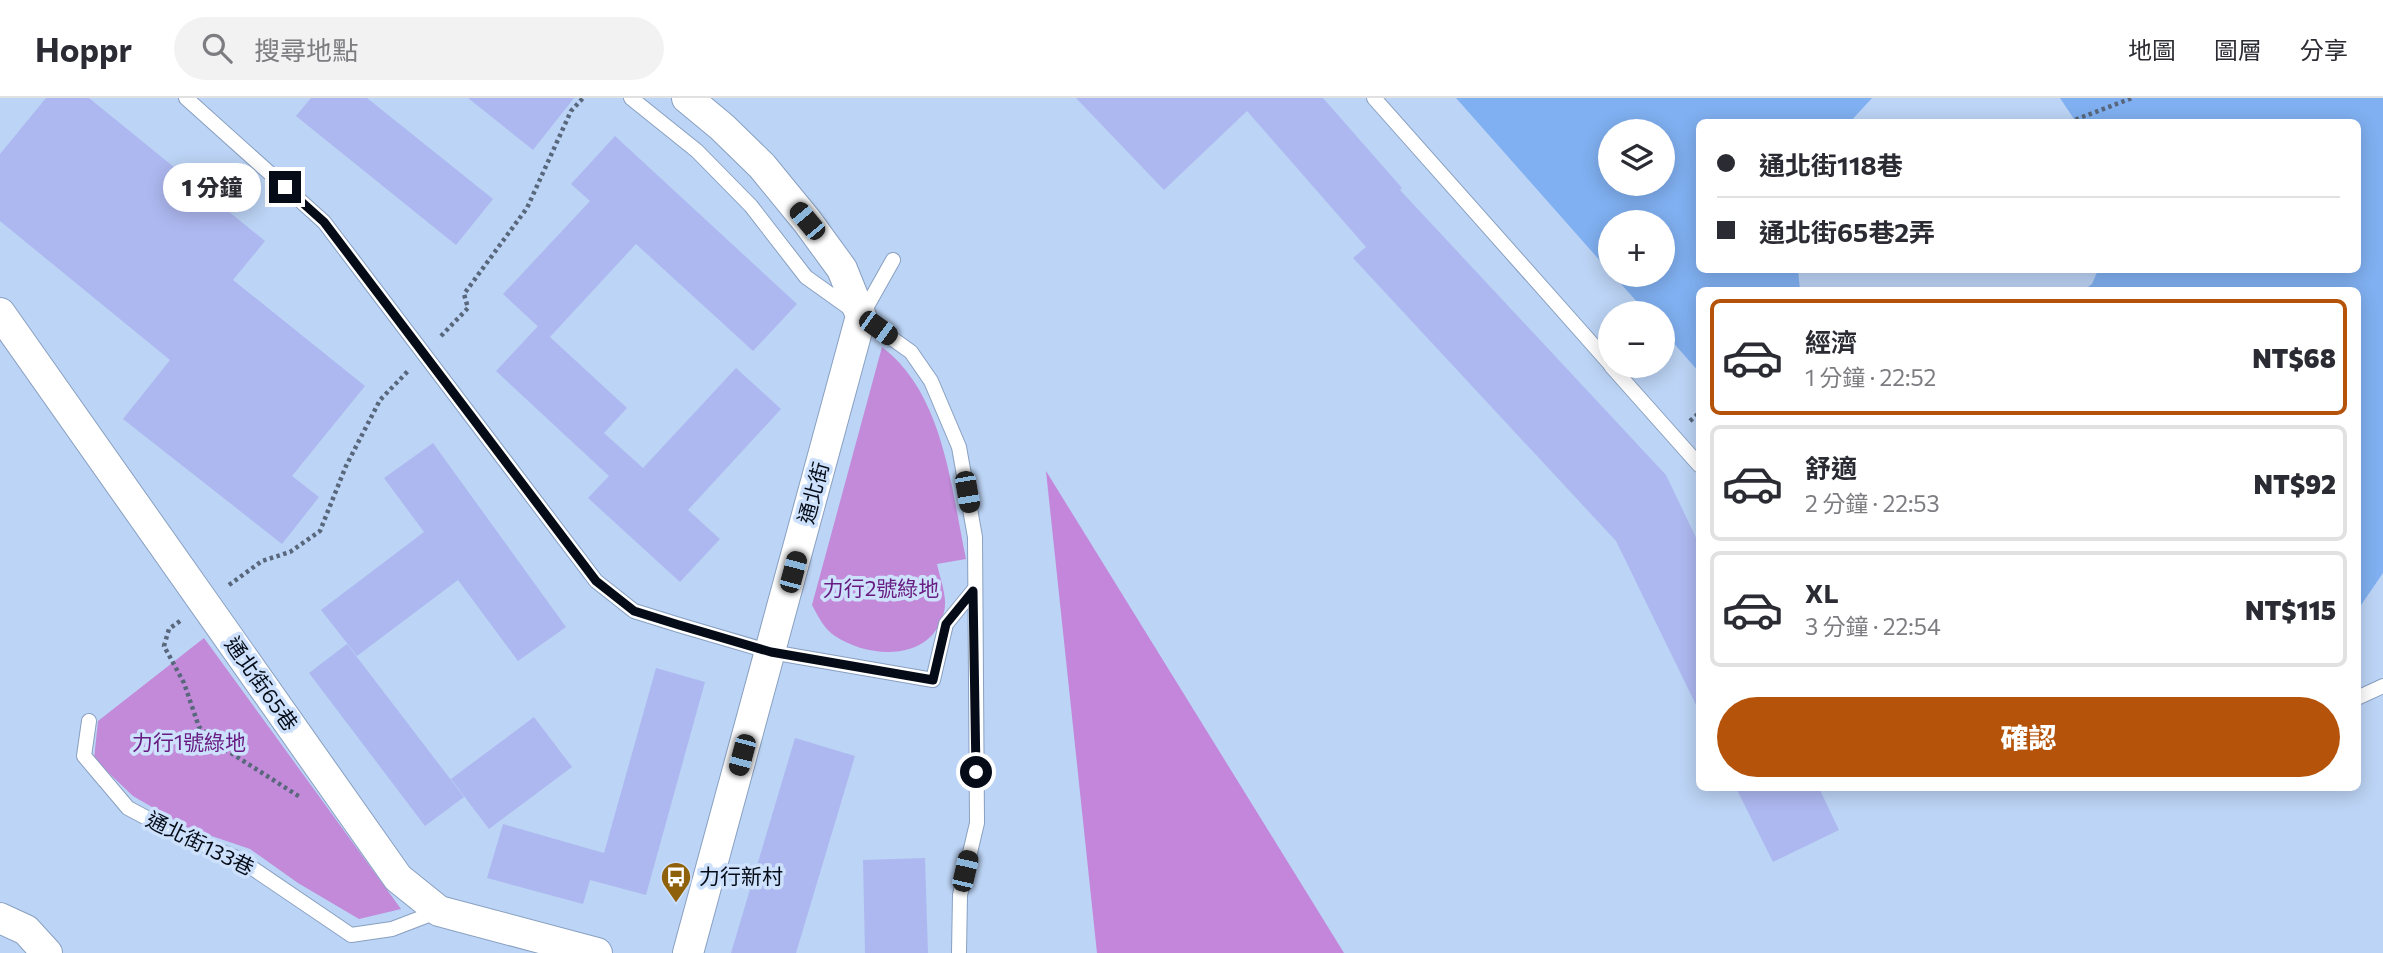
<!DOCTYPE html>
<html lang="zh-TW">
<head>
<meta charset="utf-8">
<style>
  :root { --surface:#fff; --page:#f2f2f3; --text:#2b2b33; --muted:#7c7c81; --line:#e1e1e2; --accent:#b45309 }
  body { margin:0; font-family:Commissioner,"Noto Sans TC",sans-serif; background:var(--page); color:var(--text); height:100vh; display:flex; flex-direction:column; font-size:26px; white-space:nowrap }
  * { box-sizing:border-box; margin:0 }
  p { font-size:23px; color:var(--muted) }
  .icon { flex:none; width:38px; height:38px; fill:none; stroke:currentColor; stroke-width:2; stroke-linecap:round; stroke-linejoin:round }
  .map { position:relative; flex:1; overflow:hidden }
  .panel { position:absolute; left:1696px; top:189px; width:665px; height:504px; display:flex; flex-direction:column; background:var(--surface); border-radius:10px; box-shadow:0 4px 18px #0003 }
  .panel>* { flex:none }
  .top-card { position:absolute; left:1696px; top:21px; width:665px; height:154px; border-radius:10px; box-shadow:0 4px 18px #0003; display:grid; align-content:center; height:154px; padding:0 21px; background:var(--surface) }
  .fabs { position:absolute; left:1598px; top:21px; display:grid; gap:14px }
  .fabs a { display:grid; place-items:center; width:77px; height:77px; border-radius:50%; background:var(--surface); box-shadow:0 4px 18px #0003; font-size:35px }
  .end { position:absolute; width:32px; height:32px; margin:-16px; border:9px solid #050c17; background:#fff; box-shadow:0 0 0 4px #fff }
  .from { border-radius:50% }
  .bubble { position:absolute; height:49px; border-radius:24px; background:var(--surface); box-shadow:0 4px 18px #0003; font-size:23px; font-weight:800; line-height:49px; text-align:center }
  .car { position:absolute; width:21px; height:42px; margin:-21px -10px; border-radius:9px; box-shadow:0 0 5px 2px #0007; background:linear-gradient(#222 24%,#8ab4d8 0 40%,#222 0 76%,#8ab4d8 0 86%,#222 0) }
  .top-card b { display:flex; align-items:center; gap:24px; height:66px; font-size:26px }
  .top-card b+b { border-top:2px solid var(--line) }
  .top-card i { width:18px; height:18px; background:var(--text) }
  ul { padding:12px 0 0; list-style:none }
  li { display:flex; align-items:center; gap:21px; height:116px; margin:0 14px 10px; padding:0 7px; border:4px solid var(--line); border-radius:10px }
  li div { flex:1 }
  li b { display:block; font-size:26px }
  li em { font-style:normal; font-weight:800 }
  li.on { border-color:var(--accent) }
  li>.icon { width:63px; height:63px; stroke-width:1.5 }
  .button { display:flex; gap:14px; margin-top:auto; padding:14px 21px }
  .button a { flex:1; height:80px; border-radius:42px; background:var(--accent); color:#fff; font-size:28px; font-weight:800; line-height:80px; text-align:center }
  header { display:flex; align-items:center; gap:42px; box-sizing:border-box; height:98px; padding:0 35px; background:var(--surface); border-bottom:2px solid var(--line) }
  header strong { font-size:33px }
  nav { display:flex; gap:38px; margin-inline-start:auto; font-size:24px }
  .search { width:490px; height:63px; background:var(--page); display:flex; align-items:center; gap:18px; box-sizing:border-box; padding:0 24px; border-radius:38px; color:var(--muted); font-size:26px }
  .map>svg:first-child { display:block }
  .green { fill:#c28ad8 }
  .forest { fill:#c386da }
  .water { fill:#80b0f1; fill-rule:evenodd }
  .building { fill:#adb8f0 }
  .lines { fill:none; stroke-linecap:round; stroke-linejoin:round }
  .service-casing { stroke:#89a0c0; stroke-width:16 }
  .minor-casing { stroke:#89a0c0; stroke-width:32 }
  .path { stroke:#58677c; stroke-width:4.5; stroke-dasharray:3.5 3.5; stroke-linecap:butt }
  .service { stroke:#fff; stroke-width:14 }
  .minor { stroke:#fff; stroke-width:30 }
  .route { stroke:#050c17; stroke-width:9 }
  .labels { text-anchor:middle; stroke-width:7; stroke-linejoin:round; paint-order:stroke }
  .street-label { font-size:21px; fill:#050c17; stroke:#cde1fc }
  .park-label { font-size:21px; fill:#681c81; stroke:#cde1fc }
  .poi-label { font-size:21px; fill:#050c17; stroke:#cde1fc; text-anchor:start }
</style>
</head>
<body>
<header>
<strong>Hoppr</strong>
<div class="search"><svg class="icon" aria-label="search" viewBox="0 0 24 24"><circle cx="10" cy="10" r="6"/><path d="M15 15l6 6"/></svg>搜尋地點</div>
<nav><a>地圖</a><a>圖層</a><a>分享</a></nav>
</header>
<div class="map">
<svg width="2383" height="855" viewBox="0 0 2383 855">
  <rect width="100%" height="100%" fill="#bcd4f5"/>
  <g class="green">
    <path d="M882,249C944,296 951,390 966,461L937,466C940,481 948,499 944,514C932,564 869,561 835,538C824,531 818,518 812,507Z"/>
    <path d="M204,540L401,811L359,821L298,785L250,751L188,730L133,698L94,661L98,623Z"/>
  </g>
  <path class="forest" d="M1046,373L1344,855H1097Z"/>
  <g class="water">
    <path d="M1456,0H1872L1850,24H1699V172H1798L1800,192H1699V274L1663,233L1662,215H1647L1613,177H1662V124H1610V174ZM1610,33H1662V86H1610Z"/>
    <path d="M2060,0H2383V475L2357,513V192H2084L2092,186L2098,172H2357V24H2076Z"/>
  </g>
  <g class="building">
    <path d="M46,0H89L265,143L233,182L365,288L292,378L319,399L282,446L123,321L170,262L0,123V56Z"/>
    <path d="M311,0H367L493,101L456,147L296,18Z"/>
    <path d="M468,0H574L533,52Z"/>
    <path d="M1076,0H1323L1402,90L1400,92L1666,377L1699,446V613L1616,443L1353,160L1366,149L1247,13L1164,92Z"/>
    <path d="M615,38L797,206L753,253L636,146L550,239L627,310L604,335L643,370L736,270L781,311L688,412L720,441L680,484L588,400L609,378L496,273L538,228L545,235L503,196L590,103L571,86Z"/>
    <path d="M433,345L566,529L518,563L458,482L357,558L321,512L424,434L384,380Z"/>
    <path d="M347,546L464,699L425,728L309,575Z"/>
    <path d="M656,570L705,584L646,797L590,782L583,806L487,780L503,726L604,755Z"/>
    <path d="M534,619L572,669L489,731L451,681Z"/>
    <path d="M795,640L855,658L796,855H731Z"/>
    <path d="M1736,690H1819L1839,732L1773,764Z"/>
    <path d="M925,760L928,855H865L863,762Z"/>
  </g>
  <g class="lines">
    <g class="service-casing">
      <g id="service">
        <path d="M186,0L324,124L596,483L634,513L679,527L771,554L933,582L946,526L973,493"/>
        <path d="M631,0L697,53L751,108L806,179L911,254L931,283L959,349L975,439L977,725L960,797L959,855"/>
        <path d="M1374,0L1610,266"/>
        <path d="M862,217L893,162"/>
        <path d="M1611,268L1699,367"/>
        <path d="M2357,600L2383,588"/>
        <path d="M89,623L84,658L128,710L173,734L239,761L351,837L392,831L439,813"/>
      </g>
    </g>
    <g class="minor-casing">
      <g id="minor">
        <path d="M687,0L722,29L762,68L807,123L842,171L861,218L688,855"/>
        <path d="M0,215L398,780L439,813L597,855"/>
        <path d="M0,820L26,832L47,855"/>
      </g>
    </g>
    <g class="path">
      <path d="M2069,24L2132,0"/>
      <path d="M441,238L468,210L464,196L527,110L571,13L583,0"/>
      <path d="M1690,323L1699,315"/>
      <path d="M229,487L262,463L290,454L320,433L346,368L380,302L409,272"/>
      <path d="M180,523L169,531L164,548L184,585L199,629L223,650L300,699"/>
    </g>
    <use href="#service" class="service"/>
    <use href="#minor" class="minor"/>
  </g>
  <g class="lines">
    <path class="route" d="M285,89L324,124L596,483L634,513L679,527L771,554L933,582L946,526L973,493L976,674"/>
  </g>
  <defs>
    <g id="bus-pin" transform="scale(1.575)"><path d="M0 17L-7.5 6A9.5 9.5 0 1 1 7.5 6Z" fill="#8f610a" stroke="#cde1fc"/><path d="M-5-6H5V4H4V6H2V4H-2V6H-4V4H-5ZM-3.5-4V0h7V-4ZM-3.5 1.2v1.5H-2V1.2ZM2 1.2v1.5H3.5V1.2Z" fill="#fff"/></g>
  </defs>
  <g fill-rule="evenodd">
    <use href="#bus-pin" x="676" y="779"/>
  </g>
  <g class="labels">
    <g class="street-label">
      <text transform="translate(814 395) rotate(-75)" y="7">通北街</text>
      <text transform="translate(261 586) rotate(55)" y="7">通北街65巷</text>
      <text transform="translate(200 746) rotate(26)" y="7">通北街133巷</text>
    </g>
    <g class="park-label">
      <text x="881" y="498">力行2號綠地</text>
      <text x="189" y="652">力行1號綠地</text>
    </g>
    <g class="poi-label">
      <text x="699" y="786">力行新村</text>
    </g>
  </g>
</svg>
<div class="fabs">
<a><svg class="icon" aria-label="layers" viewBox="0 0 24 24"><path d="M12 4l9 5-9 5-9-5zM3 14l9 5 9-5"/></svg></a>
<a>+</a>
<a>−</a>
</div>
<i class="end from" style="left:976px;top:674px"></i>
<i class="end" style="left:285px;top:89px"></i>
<div class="bubble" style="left:163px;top:65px;width:98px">1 分鐘</div>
<i class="car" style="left:807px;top:123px;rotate:320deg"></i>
<i class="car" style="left:878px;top:230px;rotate:126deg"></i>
<i class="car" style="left:967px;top:394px;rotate:170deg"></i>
<i class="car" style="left:793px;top:474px;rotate:15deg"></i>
<i class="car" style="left:742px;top:657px;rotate:195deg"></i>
<i class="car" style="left:965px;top:773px;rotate:13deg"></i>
<div class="top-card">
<b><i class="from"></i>通北街118巷</b>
<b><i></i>通北街65巷2弄</b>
</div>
<section class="panel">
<ul>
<li class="on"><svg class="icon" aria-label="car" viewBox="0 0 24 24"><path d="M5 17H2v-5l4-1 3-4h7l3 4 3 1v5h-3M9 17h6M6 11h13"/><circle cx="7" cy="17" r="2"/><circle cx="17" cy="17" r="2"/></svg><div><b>經濟</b><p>1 分鐘 · 22:52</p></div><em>NT$68</em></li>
<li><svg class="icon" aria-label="car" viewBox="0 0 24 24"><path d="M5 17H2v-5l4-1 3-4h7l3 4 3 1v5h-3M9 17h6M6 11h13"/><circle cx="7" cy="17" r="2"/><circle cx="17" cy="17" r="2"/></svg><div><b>舒適</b><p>2 分鐘 · 22:53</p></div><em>NT$92</em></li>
<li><svg class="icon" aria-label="car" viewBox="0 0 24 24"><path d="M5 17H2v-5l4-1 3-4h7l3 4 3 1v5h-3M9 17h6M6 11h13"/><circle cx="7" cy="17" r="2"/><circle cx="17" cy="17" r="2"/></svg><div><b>XL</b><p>3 分鐘 · 22:54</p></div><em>NT$115</em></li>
</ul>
<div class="button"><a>確認</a></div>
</section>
</div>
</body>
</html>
